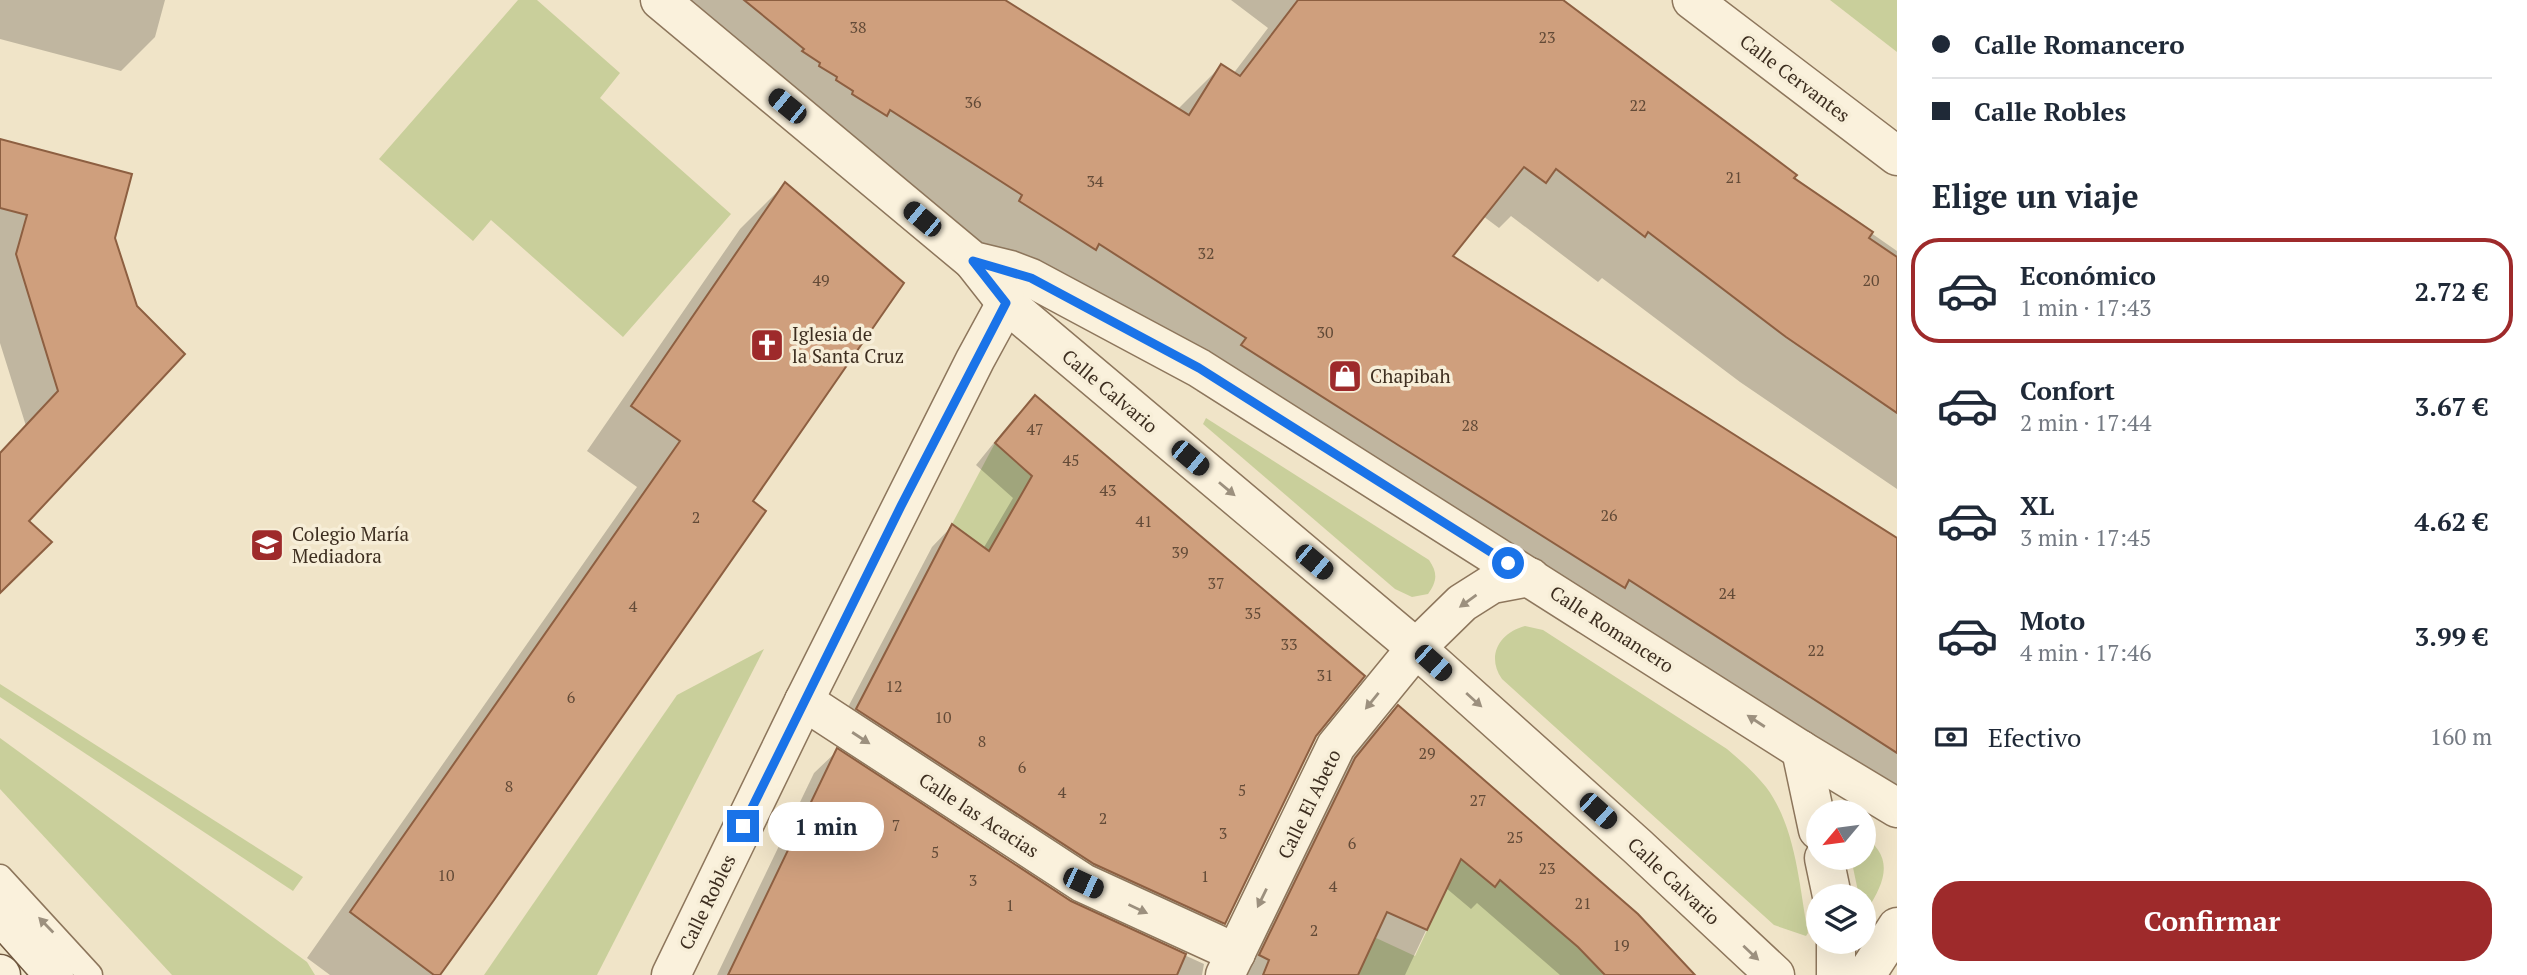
<!DOCTYPE html>
<html lang="es">
<head>
<meta charset="utf-8">
<style>
  :root { --surface:#fff; --page:#f2f2f3; --text:#1f2937; --muted:#747a83; --line:#e0e1e3; --accent:#9e2a2b }
  body { margin:0; font-family:"PT Serif",serif; background:var(--page); color:var(--text); height:100vh; display:flex; flex-direction:column; font-size:26px; white-space:nowrap }
  * { box-sizing:border-box; margin:0 }
  p { font-size:23px; color:var(--muted) }
  .icon { flex:none; width:38px; height:38px; fill:none; stroke:currentColor; stroke-width:2; stroke-linecap:round; stroke-linejoin:round }
  .map { position:relative; flex:1; overflow:hidden }
  .sheet { display:flex; flex-direction:column; background:var(--surface); width:630px }
  .sheet>* { flex:none }
  .guide { display:grid; align-content:center; height:154px; padding:0 35px; background:var(--surface) }
  .needle { width:46px; rotate:241deg }
  .fabs { position:absolute; left:1806px; top:800px; display:grid; gap:14px }
  .fabs a { display:grid; place-items:center; width:70px; height:70px; border-radius:50%; background:var(--surface); box-shadow:0 7px 28px #0002; font-size:35px }
  .end { position:absolute; width:32px; height:32px; margin:-16px; border:9px solid #1a73e8; background:#fff; box-shadow:0 0 0 4px #fff }
  .from { border-radius:50% }
  .bubble { position:absolute; height:49px; border-radius:24px; background:var(--surface); box-shadow:0 7px 28px #0002; font-size:23px; font-weight:700; line-height:49px; text-align:center }
  .car { position:absolute; width:21px; height:42px; margin:-21px -10px; border-radius:9px; box-shadow:0 0 5px 2px #0007; background:linear-gradient(#222 24%,#8ab4d8 0 40%,#222 0 76%,#8ab4d8 0 86%,#222 0) }
  .guide b { display:flex; align-items:center; gap:24px; height:66px; font-size:26px }
  .guide b+b { border-top:2px solid var(--line) }
  .guide i { width:18px; height:18px; background:var(--text) }
  ul { padding:0; list-style:none }
  li { display:flex; align-items:center; gap:21px; height:105px; margin:0 14px 10px; padding:0 21px; border:4px solid transparent; border-radius:28px }
  li div { flex:1 }
  li b { display:block; font-size:26px }
  li em { font-style:normal; font-weight:700 }
  li.selected { border-color:var(--accent) }
  li>.icon { width:63px; height:63px; stroke-width:1.5 }
  h2 { padding:0 35px; font-size:32px; line-height:84px }
  .pay { display:flex; align-items:center; gap:18px; height:77px; padding:0 35px; font-size:26px }
  .pay p { margin-inline-start:auto }
  .cta { display:flex; gap:14px; margin-top:auto; padding:14px 35px }
  .cta a { flex:1; height:80px; border-radius:28px; background:var(--accent); color:#fff; font-size:28px; font-weight:700; line-height:80px; text-align:center }
  main { display:flex; flex:1; min-height:0 }
  .map>svg:first-child { display:block }
  .green { fill:#c9cf9b }
  .shadow { fill:#0003 }
  .building { fill:#cf9f7d; stroke:#8d5f41; stroke-width:2 }
  .lines { fill:none; stroke-linecap:round; stroke-linejoin:round }
  .service-casing { stroke:#8d765c; stroke-width:27 }
  .minor-casing { stroke:#8d765c; stroke-width:41 }
  .secondary-casing { stroke:#6f573f; stroke-width:41 }
  .service { stroke:#faf1dc; stroke-width:24 }
  .minor { stroke:#faf1dc; stroke-width:38 }
  .secondary { stroke:#faf1dc; stroke-width:38 }
  .oneway { fill:#9c907e }
  .route { stroke:#1a73e8; stroke-width:9 }
  .labels { text-anchor:middle; stroke-width:7; stroke-linejoin:round; paint-order:stroke }
  .number-label { font-size:16px; fill:#624a37 }
  .street-label { font-size:19px; fill:#3d2e20; stroke:#f7eed8 }
  .poi-label { font-size:19px; fill:#3d2e20; stroke:#f7eed8; text-anchor:start }
</style>
</head>
<body>
<main>
<div class="map">
<svg width="1897" height="975" viewBox="0 0 1897 975">
  <rect width="100%" height="100%" fill="#f0e4c8"/>
  <g class="green">
    <path d="M518,0H537L620,73L600,98L731,214L623,337L491,220L473,241L379,159Z"/>
    <path d="M1830,0H1897V52Z"/>
    <path d="M1206,418L1429,560C1438,573 1437,581 1428,594L1412,597L1395,589L1203,424Z"/>
    <path d="M995,443L1033,476L1023,577L952,524Z"/>
    <path d="M1525,626L1543,630L1727,749C1741,761 1754,772 1766,787C1796,827 1799,885 1808,933L1806,936L1774,925L1502,679C1486,656 1499,633 1525,626Z"/>
    <path d="M764,649L597,975H484L677,695Z"/>
    <path d="M0,684L303,877L293,891L0,697Z"/>
    <path d="M0,738L307,962L315,975H172L0,789Z"/>
    <path d="M1864,836C1897,860 1883,885 1864,915V896H1859L1851,858H1864Z"/>
    <path d="M1461,858L1494,887L1500,880L1503,882L1578,947L1605,975H1340L1361,931L1415,956Z"/>
  </g>
  <g class="shadow">
    <path d="M0,0H165L155,37L121,71L0,39Z"/>
    <path d="M642,0H1002L1177,110L1221,66L1233,74L1268,28L1231,0H1559L1792,178L1897,251V489L1740,382L1602,278L1598,282L1511,216L1499,228L1483,216L1450,257L1897,591V818L1584,626L1578,633L1197,391L1201,384L1048,294Z"/>
    <path d="M0,141L130,176L27,521L0,591V453L26,426L0,343Z"/>
    <path d="M785,184L751,501L437,975H330L307,958L637,487L587,451L740,229Z"/>
    <path d="M1035,397L1315,736L1224,923L1203,944L836,730L932,547L952,526L983,549L1013,498L976,465L1014,418Z"/>
    <path d="M1398,707L1693,975H1560L1477,903L1471,909L1446,888L1405,975H1239L1332,783L1375,730Z"/>
    <path d="M837,751L1070,903L1204,964L1202,975H717L814,773Z"/>
  </g>
  <g class="building">
    <path d="M744,0H1005L1189,115L1221,64L1240,76L1298,0H1563L1797,175L1794,178L1873,232L1869,238L1897,257V413L1786,337L1648,232L1645,237L1556,169L1546,183L1524,167L1453,256L1897,538V753L1629,580L1625,588L1398,445L1241,345L1246,338L1099,244L1096,250L1019,201L1022,195L890,110L887,116L852,94L853,91L836,80L837,77L819,66L820,63L802,51L804,49Z"/>
    <path d="M0,139L132,174L115,238L137,306L185,354L29,521L52,542L0,593V453L58,391L16,254L27,215L0,208Z"/>
    <path d="M785,182L904,283L753,501L766,511L494,900L440,975H434L350,912L680,441L631,406Z"/>
    <path d="M1035,395L1365,676L1316,736L1225,924L1094,864L856,709L952,524L989,551L1032,476L995,443Z"/>
    <path d="M1398,705L1638,914L1695,975H1605L1578,947L1500,880L1495,887L1461,859L1427,930L1387,912L1358,975H1263L1269,960L1259,955L1355,758Z"/>
    <path d="M837,748L1071,901L1186,954L1177,975H728Z"/>
  </g>
  <g class="lines">
    <g class="service-casing">
      <path id="service" d="M0,877L90,975"/>
    </g>
    <g class="minor-casing">
      <g id="minor">
        <path d="M660,0L973,261L1010,270L1031,278L1199,368L1801,750L1897,808"/>
        <path d="M1692,0L1897,156"/>
        <path d="M973,261L1006,303L1416,648L1637,846L1775,975"/>
        <path d="M804,701L1083,883L1236,953"/>
        <path d="M1801,750L1818,830"/>
        <path d="M1824,858L1832,896"/>
        <path d="M671,975L804,701L975,360L1006,303"/>
        <path d="M1225,975L1336,746L1416,648L1462,603L1492,584L1530,577"/>
        <path d="M1836,975V942"/>
        <path d="M1866,975L1897,927"/>
      </g>
    </g>
    <g class="secondary-casing">
      <g id="secondary">
        <path d="M0,914L54,975"/>
        <path d="M0,974L1,975"/>
      </g>
    </g>
    <use href="#service" class="service"/>
    <use href="#minor" class="minor"/>
    <use href="#secondary" class="secondary"/>
  </g>
  <defs><path id="oneway-solid" d="M-6-.8H1V-3.2L6.5 0L1 3.2V.8H-6Z" transform="scale(1.75)"/></defs>
  <g class="oneway">
    <use href="#oneway-solid" transform="translate(1227 489) rotate(40)"/>
    <use href="#oneway-solid" transform="translate(1468 601) rotate(144)"/>
    <use href="#oneway-solid" transform="translate(1474 700) rotate(42)"/>
    <use href="#oneway-solid" transform="translate(1372 701) rotate(129)"/>
    <use href="#oneway-solid" transform="translate(1756 721) rotate(-147)"/>
    <use href="#oneway-solid" transform="translate(861 738) rotate(33)"/>
    <use href="#oneway-solid" transform="translate(1262 898) rotate(116)"/>
    <use href="#oneway-solid" transform="translate(1138 909) rotate(25)"/>
    <use href="#oneway-solid" transform="translate(46 925) rotate(-134)"/>
    <use href="#oneway-solid" transform="translate(1751 953) rotate(43)"/>
  </g>
  <g class="lines">
    <path class="route" d="M743,826L901,506L1006,303L973,261L1031,278L1199,368L1508,563"/>
  </g>
  <defs>
    <g id="church-square" transform="scale(1.75)"><rect x="-9" y="-9" width="18" height="18" rx="4" fill="#9e2a2b" stroke="#f7eed8"/><path d="M-1.2-6h2.4v3.5h3.3v2.4h-3.3V6h-2.4V-.1h-3.3v-2.4h3.3Z" fill="#fff"/></g>
    <g id="shop-square" transform="scale(1.75)"><rect x="-9" y="-9" width="18" height="18" rx="4" fill="#9e2a2b" stroke="#f7eed8"/><path d="M-5-2.5h2.3a2.7 3.5 0 0 1 5.4 0H5L5.5 6h-11ZM-1.5-2.5h3a1.5 2.3 0 0 0-3 0Z" fill="#fff"/></g>
    <g id="school-square" transform="scale(1.75)"><rect x="-9" y="-9" width="18" height="18" rx="4" fill="#9e2a2b" stroke="#f7eed8"/><path d="M0-5L7-2L0 1L-7-2ZM-4 1L0 2.5L4 1V4Q0 6-4 4Z" fill="#fff"/></g>
  </defs>
  <g fill-rule="evenodd">
    <use href="#church-square" x="767" y="345"/>
    <use href="#shop-square" x="1345" y="376"/>
    <use href="#school-square" x="267" y="545"/>
  </g>
  <g class="labels">
    <g class="number-label">
      <text x="858" y="33">38</text>
      <text x="1547" y="43">23</text>
      <text x="973" y="108">36</text>
      <text x="1638" y="111">22</text>
      <text x="1734" y="183">21</text>
      <text x="1095" y="187">34</text>
      <text x="1206" y="259">32</text>
      <text x="821" y="286">49</text>
      <text x="1871" y="286">20</text>
      <text x="1325" y="338">30</text>
      <text x="1470" y="431">28</text>
      <text x="1035" y="435">47</text>
      <text x="1071" y="466">45</text>
      <text x="1108" y="496">43</text>
      <text x="1609" y="521">26</text>
      <text x="696" y="523">2</text>
      <text x="1144" y="527">41</text>
      <text x="1180" y="558">39</text>
      <text x="1216" y="589">37</text>
      <text x="1727" y="599">24</text>
      <text x="633" y="612">4</text>
      <text x="1253" y="619">35</text>
      <text x="1289" y="650">33</text>
      <text x="1816" y="656">22</text>
      <text x="1325" y="681">31</text>
      <text x="894" y="692">12</text>
      <text x="571" y="703">6</text>
      <text x="943" y="723">10</text>
      <text x="982" y="747">8</text>
      <text x="1427" y="759">29</text>
      <text x="1022" y="773">6</text>
      <text x="509" y="792">8</text>
      <text x="1242" y="796">5</text>
      <text x="1062" y="798">4</text>
      <text x="1478" y="806">27</text>
      <text x="1103" y="824">2</text>
      <text x="896" y="831">7</text>
      <text x="1223" y="839">3</text>
      <text x="1515" y="843">25</text>
      <text x="1352" y="849">6</text>
      <text x="935" y="858">5</text>
      <text x="1547" y="874">23</text>
      <text x="446" y="881">10</text>
      <text x="1205" y="882">1</text>
      <text x="973" y="886">3</text>
      <text x="1333" y="892">4</text>
      <text x="1583" y="909">21</text>
      <text x="1010" y="911">1</text>
      <text x="1314" y="936">2</text>
      <text x="1621" y="951">19</text>
    </g>
    <g class="street-label">
      <text transform="translate(1795 78) rotate(37)" y="7">Calle Cervantes</text>
      <text transform="translate(1110 391) rotate(40)" y="7">Calle Calvario</text>
      <text transform="translate(1612 629) rotate(33)" y="7">Calle Romancero</text>
      <text transform="translate(1309 804) rotate(-64)" y="7">Calle El Abeto</text>
      <text transform="translate(979 815) rotate(33)" y="7">Calle las Acacias</text>
      <text transform="translate(1674 881) rotate(43)" y="7">Calle Calvario</text>
      <text transform="translate(707 902) rotate(-64)" y="7">Calle Robles</text>
    </g>
    <g class="poi-label">
      <text x="792" y="341">Iglesia de<tspan x="792" dy="22">la Santa Cruz</tspan></text>
      <text x="1370" y="383">Chapibah</text>
      <text x="292" y="541">Colegio María<tspan x="292" dy="22">Mediadora</tspan></text>
    </g>
  </g>
</svg>
<div class="fabs">
<a><svg class="needle" viewBox="-14 -14 28 28"><path d="M0-13l5 13h-10z" fill="#e53935"/><path d="M0 13l5-13h-10z" fill="#747a83"/></svg></a>
<a><svg class="icon" aria-label="layers" viewBox="0 0 24 24"><path d="M12 4l9 5-9 5-9-5zM3 14l9 5 9-5"/></svg></a>
</div>
<i class="end from" style="left:1508px;top:563px"></i>
<i class="end" style="left:743px;top:826px"></i>
<div class="bubble" style="left:768px;top:802px;width:116px">1 min</div>
<i class="car" style="left:787px;top:106px;rotate:309deg"></i>
<i class="car" style="left:922px;top:219px;rotate:310deg"></i>
<i class="car" style="left:1190px;top:458px;rotate:130deg"></i>
<i class="car" style="left:1314px;top:562px;rotate:130deg"></i>
<i class="car" style="left:1433px;top:663px;rotate:132deg"></i>
<i class="car" style="left:1598px;top:811px;rotate:132deg"></i>
<i class="car" style="left:1083px;top:883px;rotate:115deg"></i>
</div>
<section class="sheet">
<div class="guide">
<b><i class="from"></i>Calle Romancero</b>
<b><i></i>Calle Robles</b>
</div>
<h2>Elige un viaje</h2>
<ul>
<li class="selected"><svg class="icon" aria-label="car" viewBox="0 0 24 24"><path d="M5 17H2v-5l4-1 3-4h7l3 4 3 1v5h-3M9 17h6M6 11h13"/><circle cx="7" cy="17" r="2"/><circle cx="17" cy="17" r="2"/></svg><div><b>Económico</b><p>1 min · 17:43</p></div><em>2.72 €</em></li>
<li><svg class="icon" aria-label="car" viewBox="0 0 24 24"><path d="M5 17H2v-5l4-1 3-4h7l3 4 3 1v5h-3M9 17h6M6 11h13"/><circle cx="7" cy="17" r="2"/><circle cx="17" cy="17" r="2"/></svg><div><b>Confort</b><p>2 min · 17:44</p></div><em>3.67 €</em></li>
<li><svg class="icon" aria-label="car" viewBox="0 0 24 24"><path d="M5 17H2v-5l4-1 3-4h7l3 4 3 1v5h-3M9 17h6M6 11h13"/><circle cx="7" cy="17" r="2"/><circle cx="17" cy="17" r="2"/></svg><div><b>XL</b><p>3 min · 17:45</p></div><em>4.62 €</em></li>
<li><svg class="icon" aria-label="car" viewBox="0 0 24 24"><path d="M5 17H2v-5l4-1 3-4h7l3 4 3 1v5h-3M9 17h6M6 11h13"/><circle cx="7" cy="17" r="2"/><circle cx="17" cy="17" r="2"/></svg><div><b>Moto</b><p>4 min · 17:46</p></div><em>3.99 €</em></li>
</ul>
<div class="pay"><svg class="icon" aria-label="cash" viewBox="0 0 24 24"><path d="M3 7h18v10H3z"/><circle cx="12" cy="12" r="2"/></svg>Efectivo<p>160 m</p></div>
<div class="cta"><a>Confirmar</a></div>
</section>
</main>
</body>
</html>
